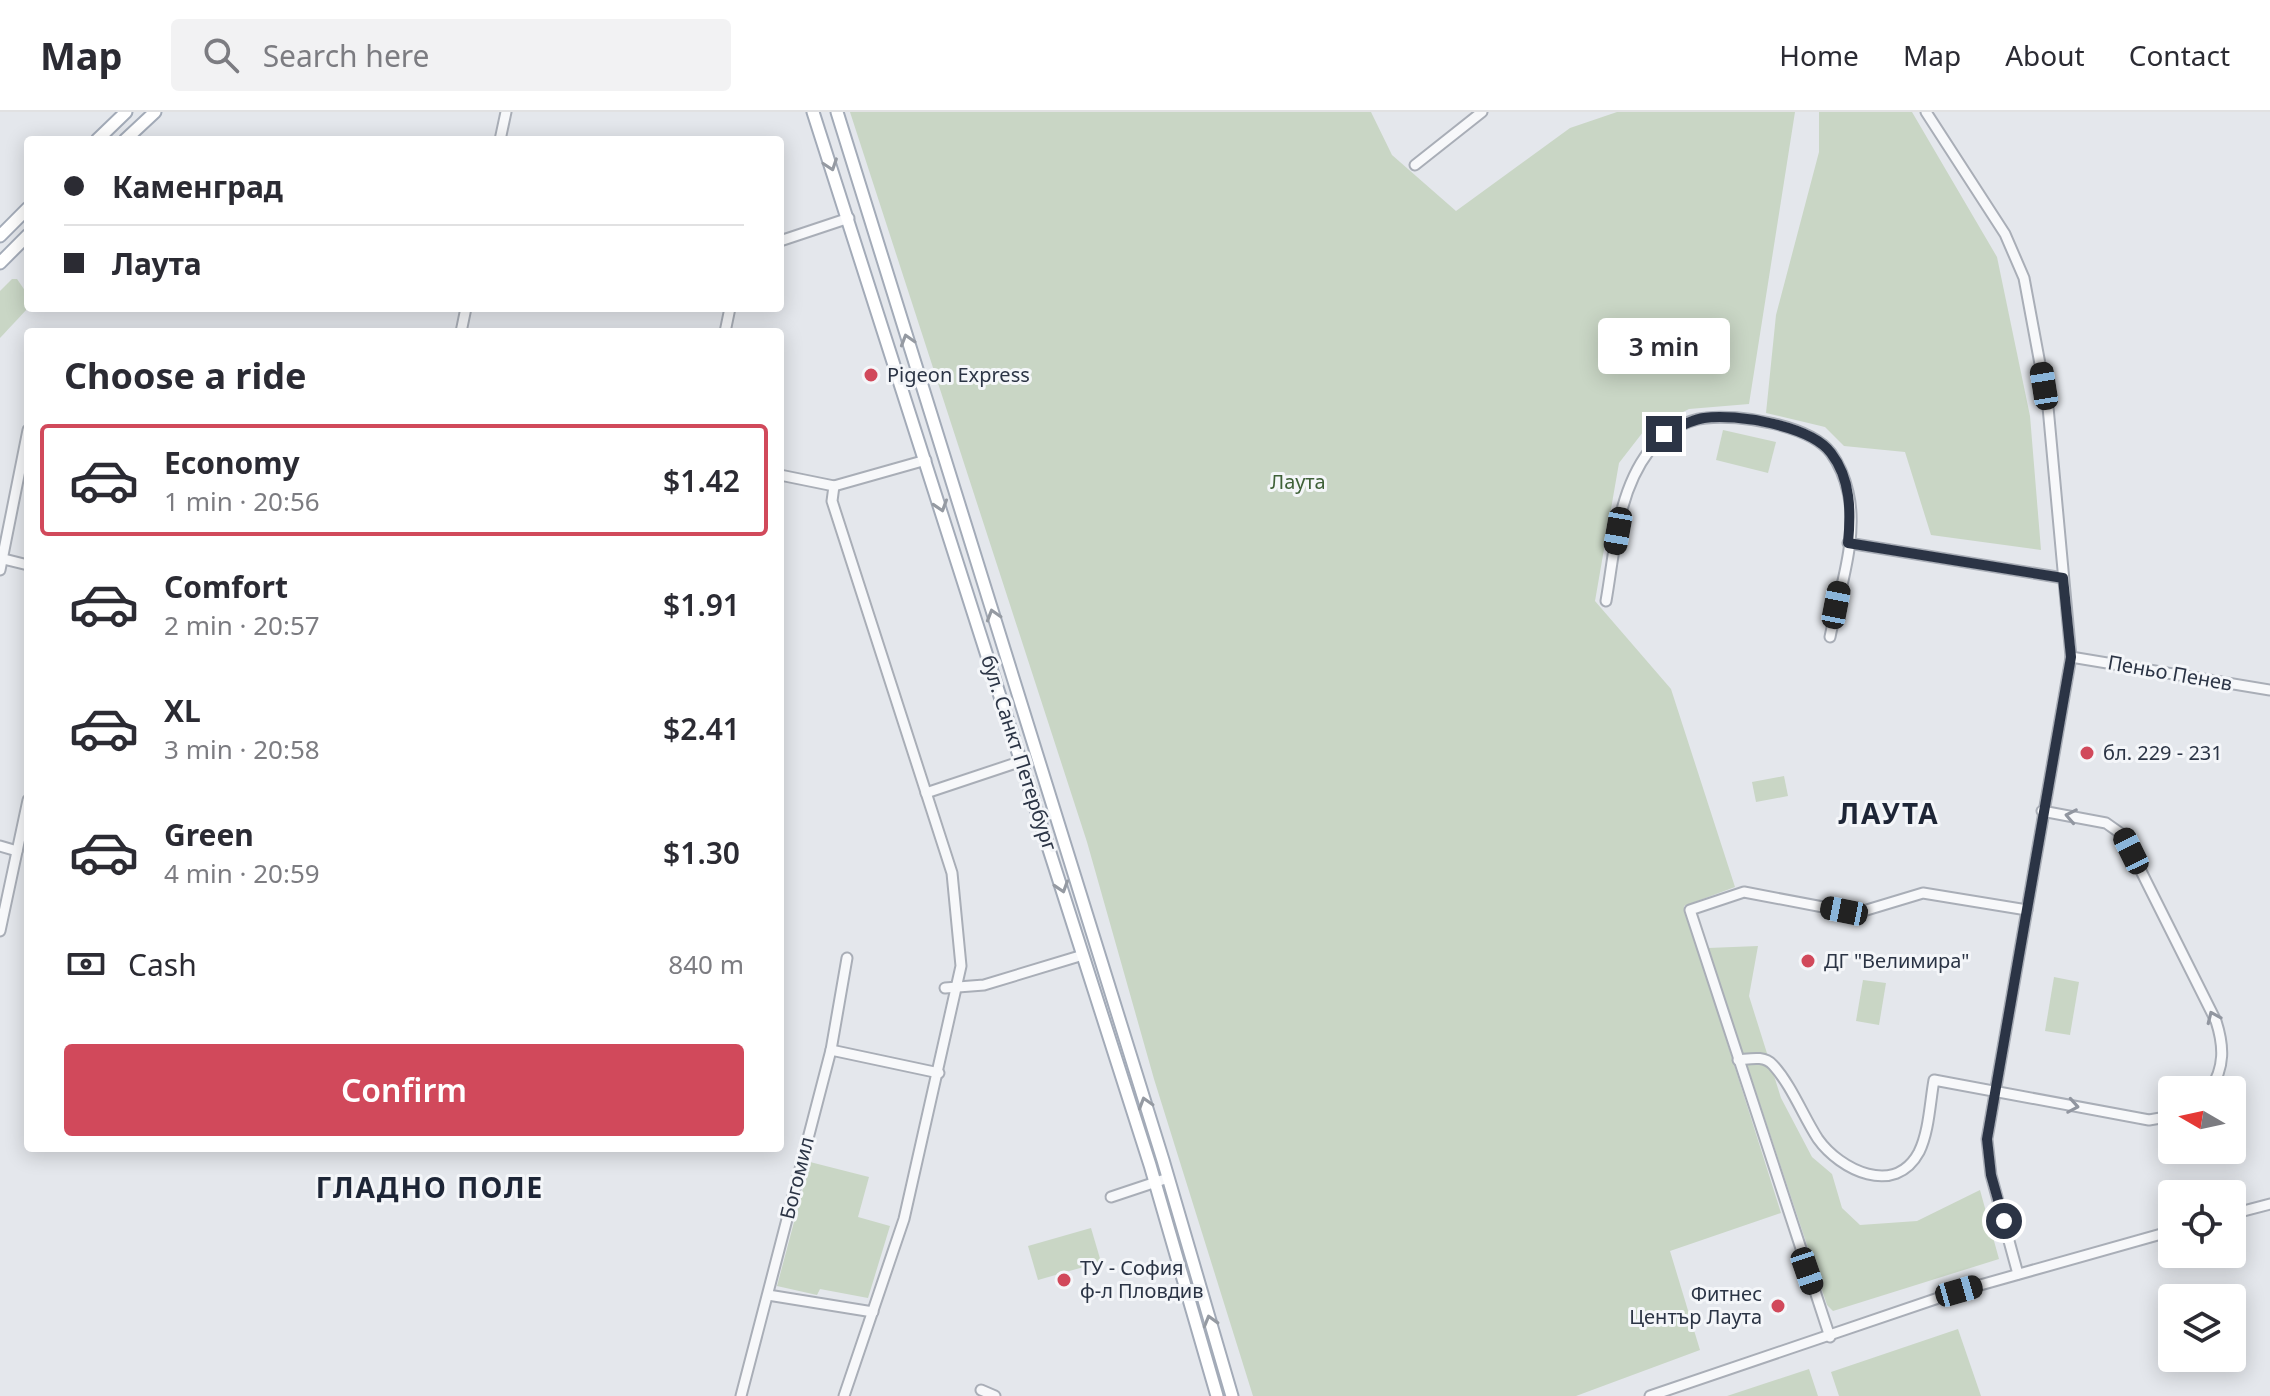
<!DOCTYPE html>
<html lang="en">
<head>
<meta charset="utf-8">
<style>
  :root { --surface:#fff; --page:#f2f2f3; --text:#2b2b33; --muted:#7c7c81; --line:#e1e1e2; --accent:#d1495b }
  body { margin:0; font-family:"Noto Sans",sans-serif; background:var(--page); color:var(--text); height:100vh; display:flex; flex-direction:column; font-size:30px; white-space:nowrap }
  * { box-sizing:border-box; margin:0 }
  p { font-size:26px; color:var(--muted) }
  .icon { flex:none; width:44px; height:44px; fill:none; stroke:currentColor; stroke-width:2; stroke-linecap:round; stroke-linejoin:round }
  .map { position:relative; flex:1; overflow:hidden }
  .side { position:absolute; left:24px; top:216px; width:760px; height:824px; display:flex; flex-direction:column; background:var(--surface); border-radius:8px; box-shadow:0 4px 20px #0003 }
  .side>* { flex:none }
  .hud { position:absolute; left:24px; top:24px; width:760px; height:176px; border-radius:8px; box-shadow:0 4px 20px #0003; display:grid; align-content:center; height:176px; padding:0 40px; background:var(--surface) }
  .needle { width:52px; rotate:279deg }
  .tools { position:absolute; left:2158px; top:964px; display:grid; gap:16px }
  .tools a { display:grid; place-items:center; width:88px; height:88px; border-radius:8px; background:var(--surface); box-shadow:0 4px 20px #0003; font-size:40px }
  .end { position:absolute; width:36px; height:36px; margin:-18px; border:10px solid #2b3445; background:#fff; box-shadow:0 0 0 4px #fff }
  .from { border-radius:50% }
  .bubble { position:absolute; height:56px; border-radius:8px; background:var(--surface); box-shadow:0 4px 20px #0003; font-size:26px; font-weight:600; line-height:56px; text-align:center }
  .car { position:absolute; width:24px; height:48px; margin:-24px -12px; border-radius:10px; box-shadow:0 0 6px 2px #0007; background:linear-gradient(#222 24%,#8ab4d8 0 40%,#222 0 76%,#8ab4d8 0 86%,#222 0) }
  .hud b { display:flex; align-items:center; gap:28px; height:76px; font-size:30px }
  .hud b+b { border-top:2px solid var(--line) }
  .hud i { width:20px; height:20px; background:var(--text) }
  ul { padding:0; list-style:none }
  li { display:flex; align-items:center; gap:24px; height:112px; margin:0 16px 12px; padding:0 24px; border:4px solid transparent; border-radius:8px }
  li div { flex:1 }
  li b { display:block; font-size:30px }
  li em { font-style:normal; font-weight:600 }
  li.on { border-color:var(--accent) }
  li>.icon { width:72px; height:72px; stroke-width:1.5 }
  h2 { padding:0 40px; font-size:36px; line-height:96px }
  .pay { display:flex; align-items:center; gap:20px; height:88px; padding:0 40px; font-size:30px }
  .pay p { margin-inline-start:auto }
  .cta { display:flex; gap:16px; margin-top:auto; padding:16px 40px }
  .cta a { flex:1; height:92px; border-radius:8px; background:var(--accent); color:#fff; font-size:32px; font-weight:600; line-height:92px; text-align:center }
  header { display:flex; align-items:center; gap:48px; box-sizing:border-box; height:112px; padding:0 40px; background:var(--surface); border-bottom:2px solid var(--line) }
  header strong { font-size:38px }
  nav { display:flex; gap:44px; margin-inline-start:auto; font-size:28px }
  .search { width:560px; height:72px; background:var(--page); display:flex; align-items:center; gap:20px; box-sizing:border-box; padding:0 28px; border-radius:8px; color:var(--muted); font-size:30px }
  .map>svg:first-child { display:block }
  .green { fill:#c9d6c5 }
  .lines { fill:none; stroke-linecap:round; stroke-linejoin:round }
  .minor-casing { stroke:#a9aeb7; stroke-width:13 }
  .major-casing { stroke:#a3abb8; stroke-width:15 }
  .minor { stroke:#f7f8fa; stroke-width:9 }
  .major { stroke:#fff; stroke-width:11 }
  .oneway { stroke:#959aa2 }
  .oneway2 { stroke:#9196a0 }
  .route { stroke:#2b3445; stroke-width:10 }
  .poi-dot { fill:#d1495b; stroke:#f4f6f9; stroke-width:3 }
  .labels { text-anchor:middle; stroke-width:6; stroke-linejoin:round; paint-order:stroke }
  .poi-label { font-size:20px; fill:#2b3445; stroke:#f4f6f9; text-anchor:start }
  .park-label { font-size:20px; fill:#3f6138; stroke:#f4f6f9 }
  .street-label { font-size:20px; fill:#2b3445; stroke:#f4f6f9 }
  .district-label { font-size:28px; font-weight:bold; letter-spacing:2px; fill:#1d2536; stroke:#f4f6f9 }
</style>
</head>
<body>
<header>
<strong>Map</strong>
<div class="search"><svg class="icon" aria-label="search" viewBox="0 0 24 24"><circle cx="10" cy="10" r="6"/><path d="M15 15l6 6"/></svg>Search here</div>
<nav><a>Home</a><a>Map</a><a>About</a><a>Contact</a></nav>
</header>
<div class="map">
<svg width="2270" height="1284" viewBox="0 0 2270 1284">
  <rect width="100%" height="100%" fill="#e4e7ec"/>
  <g class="green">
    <path d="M850,0H1371L1392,43L1456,99L1570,16L1617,0H1795L1749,292L1689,297L1643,320L1619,351L1595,489L1671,577L1735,775L1684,794L1781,1101L1670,1139L1700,1238L1576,1284H1253L1154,967L1087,730Z"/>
    <path d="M1819,0H1912L1997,145L2030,304L2041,438L1931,423L1905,340L1844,334L1825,315L1766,301L1776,203L1819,40Z"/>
    <path d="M12,167H17L28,183V196L0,226V179Z"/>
    <path d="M1723,318L1776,330L1768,361L1716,348Z"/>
    <path d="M1784,664L1788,684L1756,690L1752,670Z"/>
    <path d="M1758,834L1749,884L1781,986L1812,1045L1832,1062L1842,1096L1860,1113L1917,1109L1980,1078L1999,1147L1833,1199L1827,1193L1708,836Z"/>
    <path d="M2054,865L2079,870L2070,923L2045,919Z"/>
    <path d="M1863,868L1886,871L1879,913L1856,909Z"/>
    <path d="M810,1050L869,1065L858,1105L890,1114L868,1186L820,1177L817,1183L777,1174Z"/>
    <path d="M1091,1116L1101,1150L1038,1168L1028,1134Z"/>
    <path d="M1958,1217L1981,1284H1839L1831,1260Z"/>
    <path d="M1809,1257L1818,1284H1727Z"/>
  </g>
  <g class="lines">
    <g class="minor-casing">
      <g id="minor">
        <path d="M1926,0L2005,122L2024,166L2048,295L2071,545L1987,1027L1991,1063L2018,1162"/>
        <path d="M500,28L506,0"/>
        <path d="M1415,53L1482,0"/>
        <path d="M780,129L849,106"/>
        <path d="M461,220L466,196"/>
        <path d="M725,220L730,196"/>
        <path d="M780,363L834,374L926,348"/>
        <path d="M834,374L832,389L952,761L961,854L904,1107L844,1284"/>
        <path d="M1848,431L2063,466"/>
        <path d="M0,446L28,453"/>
        <path d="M0,458L28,318"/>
        <path d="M1606,489C1615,438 1617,381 1649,339C1662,322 1684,308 1706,306C1739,302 1810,313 1831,341C1839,352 1845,367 1848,380C1859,425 1839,480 1830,525"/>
        <path d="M2071,545L2270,578"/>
        <path d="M926,681L1022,649"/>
        <path d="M2042,699L2106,711L2123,723L2216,909C2224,934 2225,955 2210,978"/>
        <path d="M0,734L17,739"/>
        <path d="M0,819L28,688"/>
        <path d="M945,876L984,873L1083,843"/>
        <path d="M831,938L939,961"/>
        <path d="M1738,948C1750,947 1764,943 1773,953C1792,974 1803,1004 1818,1027C1840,1058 1895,1085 1919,1040C1929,1020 1930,990 1934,968L2149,1008L2172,1004"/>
        <path d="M1111,1085L1168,1066"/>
        <path d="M2232,1102L2270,1092"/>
        <path d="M768,1183L873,1200"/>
        <path d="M1830,1225L1690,798L1744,780L1844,799L1860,800L1923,781L2027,798"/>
        <path d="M981,1278L995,1284"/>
        <path d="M741,1284L831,938L847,846"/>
        <path d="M1650,1284L1959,1179L2172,1119"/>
      </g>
    </g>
    <g class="major-casing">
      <g id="major">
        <path d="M813,0L1150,1053L1217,1284"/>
        <path d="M837,0L1163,1048L1232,1284"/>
        <path d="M97,28L126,0"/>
        <path d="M125,28L155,0"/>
        <path d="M0,124L28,96"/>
        <path d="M0,151L28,123"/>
      </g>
    </g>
    <use href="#minor" class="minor"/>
    <use href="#major" class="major"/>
  </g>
  <defs><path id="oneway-chevron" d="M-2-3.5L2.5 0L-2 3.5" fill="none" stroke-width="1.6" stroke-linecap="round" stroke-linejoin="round" transform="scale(2)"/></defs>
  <g class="oneway">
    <use href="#oneway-chevron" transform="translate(831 53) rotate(71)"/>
    <use href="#oneway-chevron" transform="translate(907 228) rotate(-107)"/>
    <use href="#oneway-chevron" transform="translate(941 394) rotate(72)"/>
    <use href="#oneway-chevron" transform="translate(993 503) rotate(-107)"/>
    <use href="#oneway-chevron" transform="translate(1062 775) rotate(72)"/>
    <use href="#oneway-chevron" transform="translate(1145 991) rotate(-107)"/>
    <use href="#oneway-chevron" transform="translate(1210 1209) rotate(-106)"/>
  </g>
  <g class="oneway2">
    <use href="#oneway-chevron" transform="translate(2071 704) rotate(-169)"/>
    <use href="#oneway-chevron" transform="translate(2213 905) rotate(-114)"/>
    <use href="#oneway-chevron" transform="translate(2073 994) rotate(10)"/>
  </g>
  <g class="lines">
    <path class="route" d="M1664,322C1676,316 1690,308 1704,306C1736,301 1811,314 1831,341C1851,367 1851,400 1848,431L2063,466L2071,545L1987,1027L1991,1063L2004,1109"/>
  </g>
  <g class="poi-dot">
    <circle cx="871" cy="263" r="8"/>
    <circle cx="2087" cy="641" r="8"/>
    <circle cx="1808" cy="849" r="8"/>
    <circle cx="1064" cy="1168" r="8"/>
    <circle cx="1778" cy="1194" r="8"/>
  </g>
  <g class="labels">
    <g class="poi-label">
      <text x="887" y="270">Pigeon Express</text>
      <text x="2103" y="648">бл. 229 - 231</text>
      <text x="1824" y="856">ДГ "Велимира"</text>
      <text x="1080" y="1163">ТУ - София<tspan x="1080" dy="23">ф-л Пловдив</tspan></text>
      <text x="1762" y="1189" text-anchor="end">Фитнес<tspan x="1762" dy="23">Център Лаута</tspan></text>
    </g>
    <g class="park-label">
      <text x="1298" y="377">Лаута</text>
    </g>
    <g class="street-label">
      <text transform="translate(2170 561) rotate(10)" y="7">Пеньо Пенев</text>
      <text transform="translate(1019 641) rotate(72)" y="7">бул. Санкт Петербург</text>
      <text transform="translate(797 1066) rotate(-76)" y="7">Богомил</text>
    </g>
    <g class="district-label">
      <text x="1889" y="712">ЛАУТА</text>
      <text x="430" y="1086">ГЛАДНО ПОЛЕ</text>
    </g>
  </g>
</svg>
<div class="tools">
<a><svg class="needle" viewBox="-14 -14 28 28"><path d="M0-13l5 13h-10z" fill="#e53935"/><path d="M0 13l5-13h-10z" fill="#7c7c81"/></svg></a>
<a><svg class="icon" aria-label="locate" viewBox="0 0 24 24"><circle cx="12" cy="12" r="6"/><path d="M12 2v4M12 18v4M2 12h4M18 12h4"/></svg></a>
<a><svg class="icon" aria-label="layers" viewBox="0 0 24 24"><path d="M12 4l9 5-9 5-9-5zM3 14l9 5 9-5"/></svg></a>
</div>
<i class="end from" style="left:2004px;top:1109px"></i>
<i class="end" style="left:1664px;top:322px"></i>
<div class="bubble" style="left:1598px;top:206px;width:132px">3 min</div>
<i class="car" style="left:2044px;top:274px;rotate:351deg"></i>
<i class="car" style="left:1618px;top:419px;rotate:190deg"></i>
<i class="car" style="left:1836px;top:493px;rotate:11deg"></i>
<i class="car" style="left:2131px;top:739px;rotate:334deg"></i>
<i class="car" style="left:1844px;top:799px;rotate:281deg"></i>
<i class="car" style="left:1807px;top:1159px;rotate:161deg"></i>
<i class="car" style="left:1959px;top:1179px;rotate:74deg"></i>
<div class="hud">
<b><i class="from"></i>Каменград</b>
<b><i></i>Лаута</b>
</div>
<section class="side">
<h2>Choose a ride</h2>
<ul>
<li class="on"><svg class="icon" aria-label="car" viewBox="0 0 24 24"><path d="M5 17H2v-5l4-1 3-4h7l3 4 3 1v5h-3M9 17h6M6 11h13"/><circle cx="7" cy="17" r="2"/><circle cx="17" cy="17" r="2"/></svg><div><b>Economy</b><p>1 min · 20:56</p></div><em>$1.42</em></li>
<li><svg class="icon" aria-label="car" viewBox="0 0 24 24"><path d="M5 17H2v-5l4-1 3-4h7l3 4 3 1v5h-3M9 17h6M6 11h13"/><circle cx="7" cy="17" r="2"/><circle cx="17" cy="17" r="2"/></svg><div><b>Comfort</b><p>2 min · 20:57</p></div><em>$1.91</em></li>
<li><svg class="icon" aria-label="car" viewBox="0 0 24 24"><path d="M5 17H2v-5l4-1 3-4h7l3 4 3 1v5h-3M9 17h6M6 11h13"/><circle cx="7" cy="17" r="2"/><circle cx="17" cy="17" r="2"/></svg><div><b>XL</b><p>3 min · 20:58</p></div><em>$2.41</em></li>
<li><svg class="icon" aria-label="car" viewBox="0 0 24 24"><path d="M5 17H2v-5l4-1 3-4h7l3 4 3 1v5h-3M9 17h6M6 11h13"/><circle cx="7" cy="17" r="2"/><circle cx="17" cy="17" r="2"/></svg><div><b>Green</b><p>4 min · 20:59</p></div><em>$1.30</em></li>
</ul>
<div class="pay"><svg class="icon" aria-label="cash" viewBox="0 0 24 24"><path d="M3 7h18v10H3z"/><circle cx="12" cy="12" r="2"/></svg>Cash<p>840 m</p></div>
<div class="cta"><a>Confirm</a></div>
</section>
</div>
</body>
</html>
